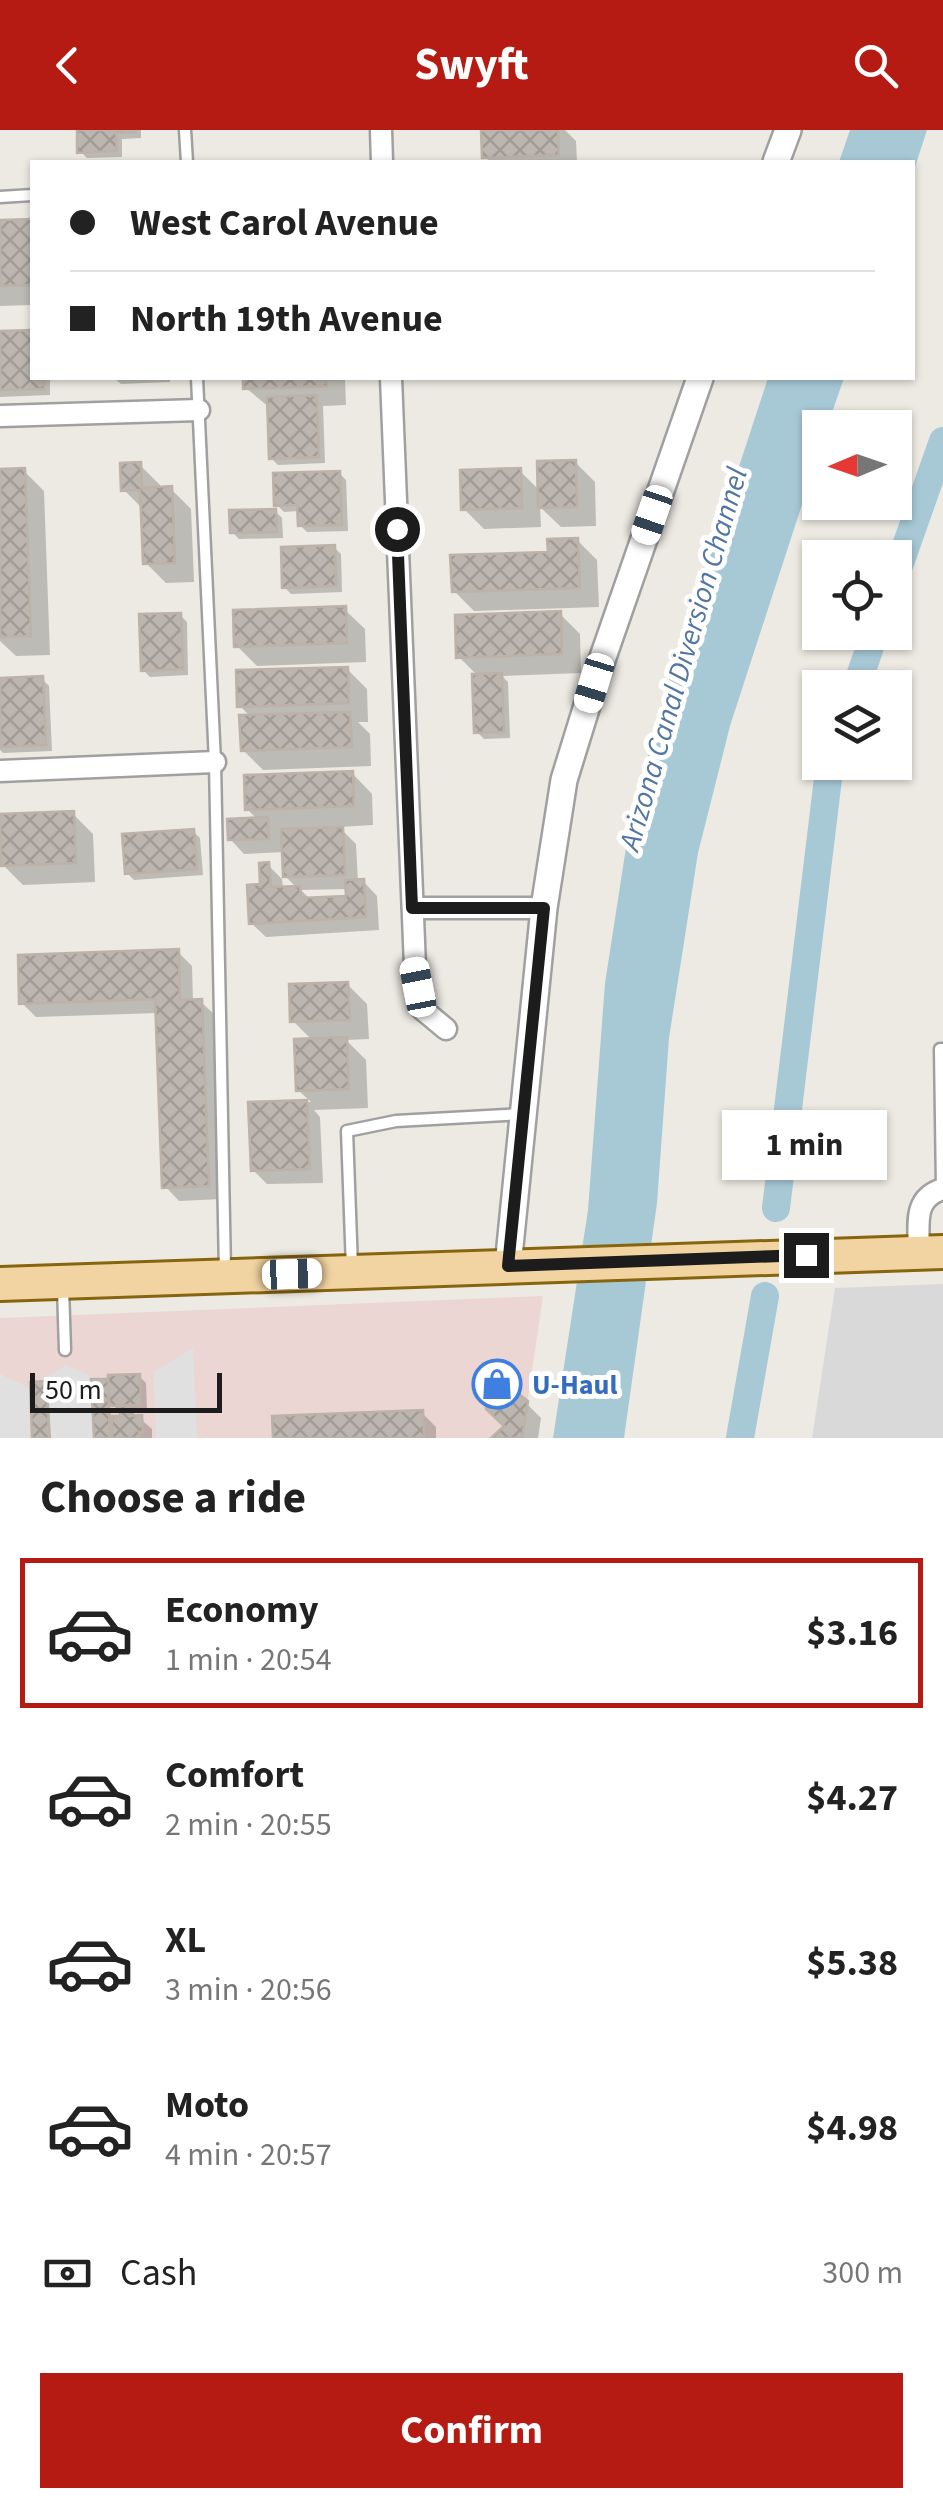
<!DOCTYPE html>
<html lang="en">
<head>
<meta charset="utf-8">
<style>
  :root { --surface:#fff; --page:#f6f6f6; --text:#222; --muted:#767676; --line:#e0e0e0; --accent:#b61b13 }
  body { margin:0; font-family:"Source Sans 3",sans-serif; background:var(--page); color:var(--text); height:100vh; display:flex; flex-direction:column; font-size:38px; white-space:nowrap }
  * { box-sizing:border-box; margin:0 }
  p { font-size:32px; color:var(--muted) }
  .icon { flex:none; width:55px; height:55px; fill:none; stroke:currentColor; stroke-width:2; stroke-linecap:round; stroke-linejoin:round }
  .map { position:relative; height:1308px; overflow:hidden }
  .side { display:flex; flex-direction:column; background:var(--surface); flex:1 }
  .side>* { flex:none }
  .guide { position:absolute; left:30px; top:30px; width:885px; height:220px; border-radius:0px; box-shadow:0 2px 8px #0004; display:grid; align-content:center; height:220px; padding:0 40px; background:var(--surface) }
  .needle { width:65px; rotate:268deg }
  .tools { position:absolute; left:802px; top:280px; display:grid; gap:20px }
  .tools a { display:grid; place-items:center; width:110px; height:110px; border-radius:0px; background:var(--surface); box-shadow:0 2px 8px #0004; font-size:50px }
  .scale { position:absolute; left:30px; bottom:25px; width:192px; box-sizing:border-box; padding-left:10px; border:5px solid #1c1c1c; border-top:0; font-size:28px; line-height:35px; white-space:nowrap; color:#1c1c1c; -webkit-text-stroke:8px #fff; paint-order:stroke }
  .end { position:absolute; width:45px; height:45px; margin:-22px; border:12px solid #1c1c1c; background:#fff; box-shadow:0 0 0 5px #fff }
  .from { border-radius:50% }
  .bubble { position:absolute; height:70px; border-radius:0px; background:var(--surface); box-shadow:0 2px 8px #0004; font-size:32px; font-weight:700; line-height:70px; text-align:center }
  .car { position:absolute; width:30px; height:60px; margin:-30px -15px; border-radius:12px; box-shadow:0 0 8px 2px #0007; background:linear-gradient(#fff 24%,#345 0 40%,#fff 0 76%,#345 0 86%,#fff 0) }
  .guide b { display:flex; align-items:center; gap:35px; height:95px; font-size:38px }
  .guide b+b { border-top:2px solid var(--line) }
  .guide i { width:25px; height:25px; background:var(--text) }
  ul { padding:0; list-style:none }
  li { display:flex; align-items:center; gap:30px; height:150px; margin:0 20px 15px; padding:0 20px; border:5px solid transparent; border-radius:0px }
  li div { flex:1 }
  li b { display:block; font-size:38px }
  li em { font-style:normal; font-weight:700 }
  li.active { border-color:var(--accent) }
  li>.icon { width:90px; height:90px; stroke-width:1.5 }
  h2 { padding:0 40px; font-size:45px; line-height:120px }
  .pay { display:flex; align-items:center; gap:25px; height:110px; padding:0 40px; font-size:38px }
  .pay p { margin-inline-start:auto }
  .cta { display:flex; gap:20px; margin-top:auto; padding:20px 40px }
  .cta a { flex:1; height:115px; border-radius:0px; background:var(--accent); color:#fff; font-size:40px; font-weight:700; line-height:115px; text-align:center }
  header { display:flex; justify-content:space-between; align-items:center; height:130px; padding:0 40px; background:var(--accent); color:#fff; font-size:45px; font-weight:700 }
  .map>svg:first-child { display:block }
  .residential { fill:#dad9d9 }
  .commercial { fill:#ecd6d3 }
  .parking { fill:#e0e0e0 }
  .water { fill:#a7c9d6 }
  .shadow { fill:#0003; fill-rule:evenodd }
  .lines { fill:none; stroke-linecap:round; stroke-linejoin:round }
  .canal { stroke:#a7c9d6; stroke-width:28 }
  .building { fill:url(#building-cross-hatch); stroke:#bdb2a7; stroke-width:2.5 }
  .service-casing { stroke:#a0a0a0; stroke-width:15 }
  .minor-casing { stroke:#a0a0a0; stroke-width:25 }
  .tertiary-casing { stroke:#a0a0a0; stroke-width:30 }
  .primary-casing { stroke:#86650e; stroke-width:38 }
  .service { stroke:#fff; stroke-width:10 }
  .minor { stroke:#fff; stroke-width:20 }
  .tertiary { stroke:#fff; stroke-width:25 }
  .primary { stroke:#f2d4a2; stroke-width:32 }
  .route { stroke:#1c1c1c; stroke-width:12 }
  .labels { text-anchor:middle; stroke-width:10; stroke-linejoin:round; paint-order:stroke }
  .shop-label { font-size:28px; font-weight:bold; fill:#366cbe; stroke:#fff; text-anchor:start }
  .water-label { font-size:30px; font-style:italic; fill:#5276a2; stroke:#fff }
</style>
</head>
<body>
<header><svg class="icon" aria-label="back" viewBox="0 0 24 24"><path d="M15 5l-7 7 7 7"/></svg>Swyft<svg class="icon" aria-label="search" viewBox="0 0 24 24"><circle cx="10" cy="10" r="6"/><path d="M15 15l6 6"/></svg></header>
<div class="map">
<svg width="943" height="1308" viewBox="0 0 943 1308">
  <defs>
    <pattern id="building-cross-hatch" width="8" height="8" patternUnits="userSpaceOnUse" patternTransform="scale(2.5)"><rect width="8" height="8" fill="#bdb6b0"/><path d="M0 0l8 8M0 8l8-8" fill="none" stroke="#a29c97"/></pattern>
  </defs>
  <rect width="100%" height="100%" fill="#edeae3"/>
  <path class="residential" d="M943,1154V1308H812L835,1158Z"/>
  <path class="commercial" d="M543,1166L522,1308H0V1188Z"/>
  <g class="parking">
    <path d="M193,1218L197,1308H156L153,1242Z"/>
    <path d="M66,1235L102,1251L104,1308H0V1244L29,1258Z"/>
  </g>
  <g class="water">
    <path d="M850,0H927L913,43L912,32H839Z"/>
    <path d="M768,248H844L827,297L820,298V319L730,596L698,723L669,908L657,1073L624,1308H553L588,1080L605,853L630,692L667,556Z"/>
  </g>
  <g class="shadow">
    <path d="M79,0H141V8L122,9V27L87,28L80,21Z"/>
    <path d="M484,0H565L576,11L577,32H490L485,27Z"/>
    <path d="M32,91V175L0,176V92Z"/>
    <path d="M32,202V248H50V265L0,267V204Z"/>
    <path d="M114,248H170V252L121,254Z"/>
    <path d="M246,248H345L346,275L323,276L325,333L278,335L271,328L270,278L246,258Z"/>
    <path d="M575,332L595,352L596,396L561,397L540,377L541,397L484,399L464,379L520,341L540,361Z"/>
    <path d="M140,335L160,355V360L171,359L191,379L194,452L166,453L146,433L144,380L124,360Z"/>
    <path d="M24,341L44,361L50,525L16,526L0,511V342Z"/>
    <path d="M339,343L346,350L348,401L307,402L300,395V381L284,382L277,375Z"/>
    <path d="M275,381L282,388L283,408L239,409L232,402Z"/>
    <path d="M577,410L597,430L599,477L474,481L454,461L550,425Z"/>
    <path d="M334,417L341,424L342,462L291,464L284,457Z"/>
    <path d="M344,479L365,499L366,532L257,536L237,516Z"/>
    <path d="M560,484L580,504L581,543L502,546L508,552L510,608L484,609L477,602L475,543L459,527Z"/>
    <path d="M180,485L187,492L188,545L150,547L143,540Z"/>
    <path d="M347,539L367,559L368,592H358L370,604L371,636L263,640L243,620L252,588L240,576Z"/>
    <path d="M42,549L49,556L52,621L3,623L0,620V550Z"/>
    <path d="M352,643L372,664L373,695L339,697L356,714L358,752L363,751L377,766L379,800L266,807L251,793L268,735L282,749L283,759L297,758L285,746L284,722L244,724L230,709L258,690L247,679ZM348,759V768L311,770L301,760Z"/>
    <path d="M73,684L93,704L95,752L23,755L3,735L0,687Z"/>
    <path d="M193,701L200,708L203,745L134,750L127,743Z"/>
    <path d="M178,822L192,836L193,872H201L216,886L222,1069L179,1071L165,1056L158,883L36,887L22,873Z"/>
    <path d="M347,854L367,874L369,909L346,910L366,930L368,978L314,980L320,987L323,1053L267,1054L253,1040L251,974L311,972L298,960L313,911L293,891Z"/>
    <path d="M139,1246L146,1253L147,1281H131L152,1299V1308H97L94,1252ZM110,1274L122,1282L123,1288L111,1289Z"/>
    <path d="M46,1254L48,1257L51,1308H35Z"/>
    <path d="M526,1273L541,1288L538,1308H495Z"/>
    <path d="M422,1283L436,1297V1308H275Z"/>
  </g>
  <g class="lines">
    <g class="canal">
      <path d="M895,447L943,311"/>
      <path d="M856,558L875,502"/>
      <path d="M776,1078L830,632"/>
      <path d="M740,1308L765,1166"/>
    </g>
  </g>
  <g class="building">
    <path d="M77,0H135V2L116,3L117,21L77,23Z"/>
    <path d="M481,0H558L559,25L482,28Z"/>
    <path d="M32,89V155L0,156V90Z"/>
    <path d="M32,200V248H44V259L0,260V201Z"/>
    <path d="M243,248H326L327,256L243,259Z"/>
    <path d="M317,265L319,327L269,329L267,267Z"/>
    <path d="M576,330L577,377L538,378L537,331Z"/>
    <path d="M141,332L142,358L172,356L175,433L143,434L140,360L121,361L120,333Z"/>
    <path d="M25,338L31,506L0,507V339Z"/>
    <path d="M521,338L522,378L461,380L460,340Z"/>
    <path d="M340,341L342,395L298,396L297,375L274,376L273,343Z"/>
    <path d="M276,379L277,402L230,403L229,380Z"/>
    <path d="M578,408L580,458L452,462L450,425L548,422L547,409Z"/>
    <path d="M335,415L336,456L282,458L281,417Z"/>
    <path d="M346,476L347,513L234,517L233,480Z"/>
    <path d="M561,481L562,524L456,528L455,485Z"/>
    <path d="M181,483L183,539L141,541L139,484Z"/>
    <path d="M348,537L349,573L237,577L236,540Z"/>
    <path d="M502,543L504,602L474,603L472,544Z"/>
    <path d="M43,546L46,615L0,617V548Z"/>
    <path d="M350,582L352,617L241,621L239,585Z"/>
    <path d="M353,641L354,676L245,680L244,645Z"/>
    <path d="M74,681L76,733L1,736L0,684Z"/>
    <path d="M268,687L269,709L228,710L227,689Z"/>
    <path d="M343,697L345,745L283,747L281,699Z"/>
    <path d="M194,699L197,739L125,744L122,704Z"/>
    <path d="M269,732L271,757L300,756L301,768L346,766L345,750L364,749L366,787L249,794L247,755L260,754L259,733Z"/>
    <path d="M179,819L180,870L202,869L209,1056L162,1058L155,869L19,874L18,825Z"/>
    <path d="M348,852L350,890L290,892L289,854Z"/>
    <path d="M347,907L349,959L296,961L294,909Z"/>
    <path d="M307,970L310,1039L251,1041L248,972Z"/>
    <path d="M140,1244L141,1275L109,1276L108,1245Z"/>
    <path d="M91,1249H108L110,1308H94Z"/>
    <path d="M47,1251L49,1308H32L30,1252Z"/>
    <path d="M511,1258L528,1271L522,1308H491L504,1296L486,1279V1271L494,1264L499,1268Z"/>
    <path d="M129,1275V1286L142,1285L143,1302H139V1308H112V1286H120V1276Z"/>
    <path d="M423,1280L424,1308H273L272,1286Z"/>
  </g>
  <g class="lines">
    <g class="service-casing">
      <g id="service">
        <path d="M185,0L187,32"/>
        <path d="M0,67L32,65"/>
        <path d="M197,248L215,632L225,1141"/>
        <path d="M942,1059L940,919H943"/>
        <path d="M352,1138L347,1001L396,991L522,984"/>
        <path d="M63,1158L65,1220"/>
      </g>
    </g>
    <g class="minor-casing">
      <g id="minor">
        <path d="M381,0L382,32"/>
        <path d="M391,248L415,836L422,879L446,899"/>
        <path d="M0,286L199,280"/>
        <path d="M0,641L215,632"/>
        <path d="M413,778H544"/>
        <path d="M919,1123C919,1096 912,1068 943,1059"/>
      </g>
    </g>
    <g class="tertiary-casing">
      <g id="tertiary">
        <path d="M776,32L788,0"/>
        <path d="M508,1136L544,778L564,650L594,553L700,248"/>
      </g>
    </g>
    <g class="primary-casing">
      <path id="primary" d="M0,1154L943,1122"/>
    </g>
    <use href="#service" class="service"/>
    <use href="#minor" class="minor"/>
    <use href="#tertiary" class="tertiary"/>
    <use href="#primary" class="primary"/>
  </g>
  <g class="lines">
    <path class="route" d="M397,399L412,778H544L508,1136L806,1125"/>
  </g>
  <defs>
    <g id="shop-ring" transform="scale(2.5)"><circle r="9.5" fill="#fff" stroke="#3f7fe0" stroke-width="1.5"/><path d="M-5-2.5h2.3a2.7 3.5 0 0 1 5.4 0H5L5.5 6h-11ZM-1.5-2.5h3a1.5 2.3 0 0 0-3 0Z" fill="#3f7fe0"/></g>
  </defs>
  <g fill-rule="evenodd">
    <use href="#shop-ring" x="497" y="1254"/>
  </g>
  <g class="labels">
    <g class="shop-label">
      <text x="532" y="1264">U-Haul</text>
    </g>
    <g class="water-label">
      <text transform="translate(683 529) rotate(-74)" y="10">Arizona Canal Diversion Channel</text>
    </g>
  </g>
</svg>
<div class="tools">
<a><svg class="needle" viewBox="-14 -14 28 28"><path d="M0-13l5 13h-10z" fill="#e53935"/><path d="M0 13l5-13h-10z" fill="#767676"/></svg></a>
<a><svg class="icon" aria-label="locate" viewBox="0 0 24 24"><circle cx="12" cy="12" r="6"/><path d="M12 2v4M12 18v4M2 12h4M18 12h4"/></svg></a>
<a><svg class="icon" aria-label="layers" viewBox="0 0 24 24"><path d="M12 4l9 5-9 5-9-5zM3 14l9 5 9-5"/></svg></a>
</div>
<div class="scale">50 m</div>
<i class="end from" style="left:397px;top:399px"></i>
<i class="end" style="left:806px;top:1125px"></i>
<div class="bubble" style="left:722px;top:980px;width:165px">1 min</div>
<i class="car" style="left:652px;top:385px;rotate:199deg"></i>
<i class="car" style="left:594px;top:553px;rotate:197deg"></i>
<i class="car" style="left:418px;top:857px;rotate:349deg"></i>
<i class="car" style="left:292px;top:1144px;rotate:88deg"></i>
<div class="guide">
<b><i class="from"></i>West Carol Avenue</b>
<b><i></i>North 19th Avenue</b>
</div>
</div>
<section class="side">
<h2>Choose a ride</h2>
<ul>
<li class="active"><svg class="icon" aria-label="car" viewBox="0 0 24 24"><path d="M5 17H2v-5l4-1 3-4h7l3 4 3 1v5h-3M9 17h6M6 11h13"/><circle cx="7" cy="17" r="2"/><circle cx="17" cy="17" r="2"/></svg><div><b>Economy</b><p>1 min · 20:54</p></div><em>$3.16</em></li>
<li><svg class="icon" aria-label="car" viewBox="0 0 24 24"><path d="M5 17H2v-5l4-1 3-4h7l3 4 3 1v5h-3M9 17h6M6 11h13"/><circle cx="7" cy="17" r="2"/><circle cx="17" cy="17" r="2"/></svg><div><b>Comfort</b><p>2 min · 20:55</p></div><em>$4.27</em></li>
<li><svg class="icon" aria-label="car" viewBox="0 0 24 24"><path d="M5 17H2v-5l4-1 3-4h7l3 4 3 1v5h-3M9 17h6M6 11h13"/><circle cx="7" cy="17" r="2"/><circle cx="17" cy="17" r="2"/></svg><div><b>XL</b><p>3 min · 20:56</p></div><em>$5.38</em></li>
<li><svg class="icon" aria-label="car" viewBox="0 0 24 24"><path d="M5 17H2v-5l4-1 3-4h7l3 4 3 1v5h-3M9 17h6M6 11h13"/><circle cx="7" cy="17" r="2"/><circle cx="17" cy="17" r="2"/></svg><div><b>Moto</b><p>4 min · 20:57</p></div><em>$4.98</em></li>
</ul>
<div class="pay"><svg class="icon" aria-label="cash" viewBox="0 0 24 24"><path d="M3 7h18v10H3z"/><circle cx="12" cy="12" r="2"/></svg>Cash<p>300 m</p></div>
<div class="cta"><a>Confirm</a></div>
</section>
</body>
</html>
